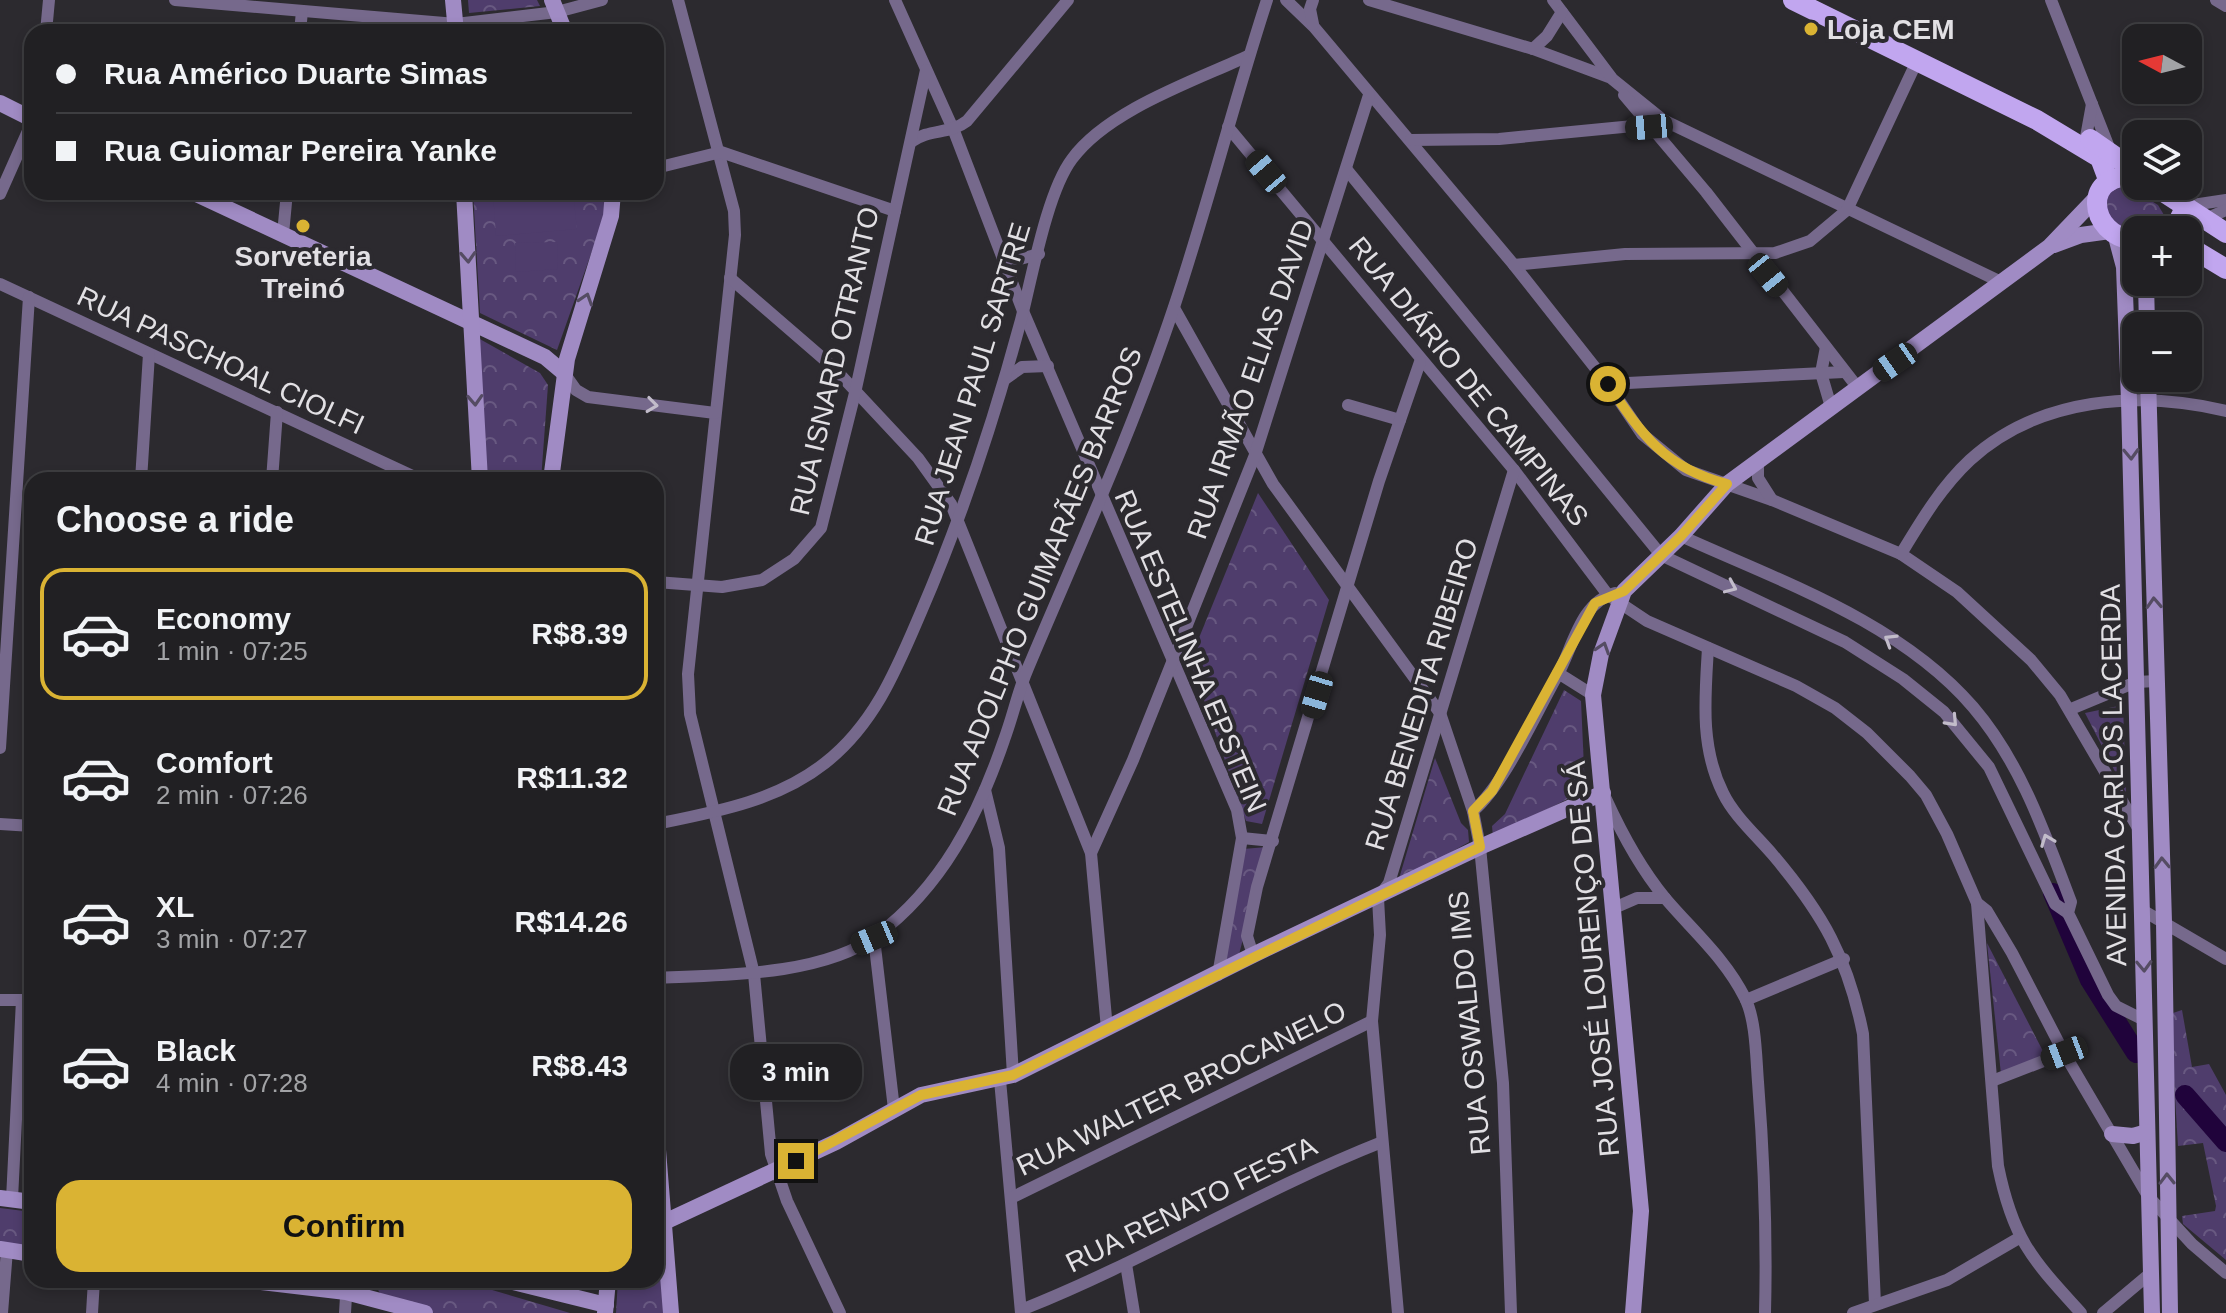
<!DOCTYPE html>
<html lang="en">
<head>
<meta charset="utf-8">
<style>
  :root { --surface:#212023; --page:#2d2d30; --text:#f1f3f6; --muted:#a2a3a6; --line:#3e3e41; --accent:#dab333 }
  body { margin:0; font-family:Helvetica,sans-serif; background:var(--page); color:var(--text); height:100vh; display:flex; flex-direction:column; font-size:30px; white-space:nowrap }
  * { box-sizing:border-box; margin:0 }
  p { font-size:26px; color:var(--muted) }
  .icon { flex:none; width:44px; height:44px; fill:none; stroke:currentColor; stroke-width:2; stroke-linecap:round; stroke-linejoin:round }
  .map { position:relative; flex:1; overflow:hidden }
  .side { position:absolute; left:24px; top:472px; width:640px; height:816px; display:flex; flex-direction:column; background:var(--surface); border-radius:24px; box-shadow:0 4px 12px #0003,0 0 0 2px var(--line) }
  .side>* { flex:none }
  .guide { position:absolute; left:24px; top:24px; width:640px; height:176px; border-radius:24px; box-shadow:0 4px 12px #0003,0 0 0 2px var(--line); display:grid; align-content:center; height:176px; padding:0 32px; background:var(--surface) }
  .needle { width:52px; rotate:277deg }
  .fabs { position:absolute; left:2122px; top:24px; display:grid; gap:16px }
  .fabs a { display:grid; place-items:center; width:80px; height:80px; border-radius:16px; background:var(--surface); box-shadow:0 4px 12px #0003,0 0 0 2px var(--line); font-size:40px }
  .end { position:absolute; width:36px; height:36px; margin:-18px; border:10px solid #dab333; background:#111; box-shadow:0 0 0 4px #111 }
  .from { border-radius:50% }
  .bubble { position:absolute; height:56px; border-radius:24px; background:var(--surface); box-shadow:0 4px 12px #0003,0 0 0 2px var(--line); font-size:26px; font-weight:600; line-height:56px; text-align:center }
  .car { position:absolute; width:24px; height:48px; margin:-24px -12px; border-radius:10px; box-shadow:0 0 6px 2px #0007; background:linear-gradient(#222 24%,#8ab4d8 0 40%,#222 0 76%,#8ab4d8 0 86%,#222 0) }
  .guide b { display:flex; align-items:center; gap:28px; height:76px; font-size:30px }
  .guide b+b { border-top:2px solid var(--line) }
  .guide i { width:20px; height:20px; background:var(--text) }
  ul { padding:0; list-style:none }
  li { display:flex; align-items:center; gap:24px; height:132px; margin:0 16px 12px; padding:0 16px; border:4px solid transparent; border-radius:24px }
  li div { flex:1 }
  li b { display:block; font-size:30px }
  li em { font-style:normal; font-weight:600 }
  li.on { border-color:var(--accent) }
  li>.icon { width:72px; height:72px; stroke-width:1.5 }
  h2 { padding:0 32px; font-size:36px; line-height:96px }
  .cta { display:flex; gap:16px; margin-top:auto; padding:16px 32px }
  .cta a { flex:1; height:92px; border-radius:24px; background:var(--accent); color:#111; font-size:32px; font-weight:600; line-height:92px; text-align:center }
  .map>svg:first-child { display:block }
  .forest { fill:url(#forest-crowns) }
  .pitch { fill:#4f3d6c }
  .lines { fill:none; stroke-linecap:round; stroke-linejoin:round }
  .river { stroke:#20033b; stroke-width:20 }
  .street { stroke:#76698c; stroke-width:12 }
  .secondary { stroke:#a08bc4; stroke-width:16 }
  .primary { stroke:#c1a6ef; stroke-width:20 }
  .oneway { stroke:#554c63 }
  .oneway2 { stroke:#c2bcca }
  .route { stroke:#dab333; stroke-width:10 }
  .poi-dot { fill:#dab333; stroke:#2c2a2f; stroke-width:3 }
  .labels { text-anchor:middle; stroke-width:8; stroke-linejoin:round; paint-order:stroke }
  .poi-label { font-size:28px; font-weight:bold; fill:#e2e0e4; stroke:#2c2a2f; text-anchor:start }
  .street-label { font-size:28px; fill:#e2e0e4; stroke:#2c2a2f }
</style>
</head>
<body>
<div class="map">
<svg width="2226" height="1313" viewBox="0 0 2226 1313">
  <defs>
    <pattern id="forest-crowns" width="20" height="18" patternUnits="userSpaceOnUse" patternTransform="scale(2)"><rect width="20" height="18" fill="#4f3d6c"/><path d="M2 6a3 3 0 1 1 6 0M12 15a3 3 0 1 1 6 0" fill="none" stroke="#685981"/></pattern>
  </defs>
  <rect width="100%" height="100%" fill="#2c2a2f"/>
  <g class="forest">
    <path d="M468,0H537L540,6L469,13Z"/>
    <path d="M556,28L558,32L465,30Z"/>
    <path d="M2125,185L2158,205L2164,215L2161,230H2136V233L2124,229L2105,213L2104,194Z"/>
    <path d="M473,192H607L603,220L557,350L480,313Z"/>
    <path d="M478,338L540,373L548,385L541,480H487Z"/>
    <path d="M1258,493L1329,600L1262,824L1246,821L1190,660Z"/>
    <path d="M1564,690L1581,701L1585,790L1493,837L1492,826L1505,814Z"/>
    <path d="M2123,705L2126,793L2085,713Z"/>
    <path d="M1435,758L1461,823L1468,830L1469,842L1398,882Z"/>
    <path d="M1267,847L1237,962H1223L1243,849Z"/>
    <path d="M1987,943L2045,1055L2001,1074Z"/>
    <path d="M2182,1010L2192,1067L2209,1064L2226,1095V1260L2183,1224L2182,1216L2215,1211L2216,1206L2203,1143L2178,1146L2170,1014Z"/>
    <path d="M0,1208L32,1212V1250L0,1246Z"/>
    <path d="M656,1245L666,1313H616L618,1280H656Z"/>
    <path d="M372,1280H458L570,1313H434L383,1298Z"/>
  </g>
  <g class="pitch">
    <path d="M493,192H573L577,229L496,236Z"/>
    <path d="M557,242L558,269L516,272L515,243Z"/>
  </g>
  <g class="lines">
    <g class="river">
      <path d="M2053,893L2090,980L2136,1053"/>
      <path d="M2185,1095L2226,1142"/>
    </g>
    <g class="street">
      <path d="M175,0L456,24L557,12L602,0"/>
      <path d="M678,0L734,211L735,235L688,674L690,714L754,974L771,1154L787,1201L840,1313"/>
      <path d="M895,0L954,131L1023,311L1237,810L1242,838L1218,975"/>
      <path d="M1286,0L1314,27L1514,265L1608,384L1642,434L1686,470L1772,500L1901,554L1957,592L2031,660L2060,695L2138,828"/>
      <path d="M1313,0L1310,9L1313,24"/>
      <path d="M1369,0L1533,49L1611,78L1663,120L2001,282"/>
      <path d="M1553,0L1611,77"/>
      <path d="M2051,0L2110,150"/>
      <path d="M2216,0L2226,6"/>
      <path d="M46,32L49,0"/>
      <path d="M300,32L302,11"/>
      <path d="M1533,49L1547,36L1562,12"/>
      <path d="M1624,95L1706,192L1858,388"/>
      <path d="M1228,127L1514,470L1608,595L1647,621L1796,686L1835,708L1867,733L1910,776L1926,795L1947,834L1977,903L1987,911L2012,953L2064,1053L2148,1196L2192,1244L2226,1273"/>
      <path d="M2086,137L2092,104"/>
      <path d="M1411,140L1499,139L1654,124"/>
      <path d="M911,142C930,128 949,135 967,121L1068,0"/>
      <path d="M656,168L721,152L895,211"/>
      <path d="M1347,170L1661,555L1845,642L1903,679L1944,712L1989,767L2055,904L2068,913"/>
      <path d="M0,194L32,122"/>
      <path d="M2186,206L2226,200"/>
      <path d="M2180,230L2226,210"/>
      <path d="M283,234L287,192"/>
      <path d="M1002,257L1020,259L1039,254"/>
      <path d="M1514,265L1625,254L1775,253L1810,241L1847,210L1917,61"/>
      <path d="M730,278L833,367L918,458L951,504L1091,853L1107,1029"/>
      <path d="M0,284L421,480"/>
      <path d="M1174,308L1273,484L1440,713L1473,811L1480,847L1503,1083L1511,1313"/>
      <path d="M1826,347L1821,373L1831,407"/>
      <path d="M564,373L576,390L588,397L715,413"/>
      <path d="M1005,379L1022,367L1048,366"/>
      <path d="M1608,384L1844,372"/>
      <path d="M1348,405L1400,420"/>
      <path d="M1758,461V478L1772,500"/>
      <path d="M141,480L149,354"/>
      <path d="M272,480L277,412"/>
      <path d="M1681,536C1780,581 1900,622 1973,707C2021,763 2045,834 2071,902L2068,913L2108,995L2116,1006L2146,1021"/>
      <path d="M1901,554C1921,521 1941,487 1970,460C2039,397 2140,390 2226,411"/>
      <path d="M656,582L722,587L762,580L794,559L821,528L855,393L926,70"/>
      <path d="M1708,648C1705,698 1700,747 1723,793C1734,816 1757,836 1773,855C1823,914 1848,958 1863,1034L1875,1304"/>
      <path d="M1558,673L1593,695"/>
      <path d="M2071,709L2136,682L2157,681"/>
      <path d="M0,748L29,297"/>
      <path d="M985,790L999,848L1013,1075"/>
      <path d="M1606,799C1622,834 1641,869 1665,898C1693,931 1725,958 1745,998C1756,1020 1756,1057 1758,1082C1764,1159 1767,1235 1765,1313"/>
      <path d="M1473,811C1504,785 1536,713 1557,676C1573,648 1580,602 1615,593"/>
      <path d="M0,824L32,826"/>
      <path d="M656,824C715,812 777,801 825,763C875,724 897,668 921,612C962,517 994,420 1021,320C1032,277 1047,192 1072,159C1108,110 1194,81 1248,56"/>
      <path d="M1242,838L1273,841"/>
      <path d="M1091,853L1133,760L1255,455L1369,95"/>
      <path d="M1977,903L1998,1166C2013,1240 2032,1259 2081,1313"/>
      <path d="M1614,908L1637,898H1665"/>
      <path d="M2142,910L2226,959"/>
      <path d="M874,938L894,1109"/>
      <path d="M1253,955L1247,936L1257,887L1379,481L1420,362"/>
      <path d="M656,978C720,975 822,976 876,936C942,887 978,816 1004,740C1013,716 1018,691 1028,668C1078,549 1133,430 1174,307C1208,205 1234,101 1267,0"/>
      <path d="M0,1000H32"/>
      <path d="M1746,1000L1844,959"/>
      <path d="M1000,1080L1021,1313"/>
      <path d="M1992,1081L2064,1053"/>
      <path d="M1011,1198L1372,1021"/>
      <path d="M12,1199L22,1000"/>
      <path d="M1126,1264L1134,1313"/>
      <path d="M1021,1310C1145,1261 1258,1191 1382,1142"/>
      <path d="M2,1313L7,1250"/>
      <path d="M92,1313L94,1280"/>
      <path d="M345,1313L347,1280"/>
      <path d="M1398,1313L1372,1021L1380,935L1378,898L1389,883L1514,470"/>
      <path d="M1853,1313L1947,1280L2019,1238"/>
      <path d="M2103,1313L2152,1272"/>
    </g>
    <g class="secondary">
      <path d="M453,0L456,32"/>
      <path d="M552,0L565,32"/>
      <path d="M0,103L32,119"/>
      <path d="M192,192L545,357L564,373"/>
      <path d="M464,192L480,480"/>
      <path d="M2116,237L2124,267L2129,401L2152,1313"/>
      <path d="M2054,245L2081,235L2110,231"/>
      <path d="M2146,282L2147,326"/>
      <path d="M2148,378L2164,922L2170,1313"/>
      <path d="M551,480L567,359L611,216L613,192"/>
      <path d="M656,1125L671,1313"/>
      <path d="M2112,1134L2133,1136L2147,1132"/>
      <path d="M0,1198L32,1202"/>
      <path d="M656,1226L836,1142L921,1095L1013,1075L1253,955L1480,847L1603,793"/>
      <path d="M0,1249L32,1254"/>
      <path d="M244,1280L346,1292L425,1313"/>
      <path d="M505,1280L606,1305"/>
      <path d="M605,1313L608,1280"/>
      <path d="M1633,1313L1641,1211L1593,695L1601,654L1624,591L1681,536L1727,484L2049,247L2096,198"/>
    </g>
    <g class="primary">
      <path d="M1793,0L2037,120L2100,158L2109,182"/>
      <path d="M2090,139L2136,171"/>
      <path d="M2136,178C2083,169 2085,235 2136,241"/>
      <path d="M2154,186L2226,233"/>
      <path d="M2174,230L2186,206"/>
      <path d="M2188,246L2226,269"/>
    </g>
  </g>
  <defs><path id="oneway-chevron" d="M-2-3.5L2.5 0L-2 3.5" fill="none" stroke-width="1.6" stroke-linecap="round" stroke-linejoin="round" transform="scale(2)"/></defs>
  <g class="oneway">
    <use href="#oneway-chevron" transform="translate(468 257) rotate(87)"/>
    <use href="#oneway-chevron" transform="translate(586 299) rotate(-72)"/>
    <use href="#oneway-chevron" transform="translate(475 400) rotate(87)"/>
    <use href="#oneway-chevron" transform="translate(2131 454) rotate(88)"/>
    <use href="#oneway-chevron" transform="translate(2154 603) rotate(-93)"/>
    <use href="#oneway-chevron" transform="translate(1603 648) rotate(-72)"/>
    <use href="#oneway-chevron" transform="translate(2162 863) rotate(-92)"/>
    <use href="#oneway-chevron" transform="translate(2144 966) rotate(88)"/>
    <use href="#oneway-chevron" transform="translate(2167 1179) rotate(-91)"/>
  </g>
  <g class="oneway2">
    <use href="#oneway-chevron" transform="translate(652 405) rotate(7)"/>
    <use href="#oneway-chevron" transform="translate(1731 587) rotate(24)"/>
    <use href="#oneway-chevron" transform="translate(1890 640) rotate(-148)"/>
    <use href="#oneway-chevron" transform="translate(1952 721) rotate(47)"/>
    <use href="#oneway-chevron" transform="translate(2047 840) rotate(-111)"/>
  </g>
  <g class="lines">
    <path class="route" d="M796,1161L921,1095L1013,1075L1480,847L1473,811L1492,791L1595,603L1624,591L1681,536L1727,484C1665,468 1642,435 1608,384"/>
  </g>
  <g class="poi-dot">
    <circle cx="1811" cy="29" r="8"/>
    <circle cx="303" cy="226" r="8"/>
  </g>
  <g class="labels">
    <g class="poi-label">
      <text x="1827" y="39">Loja CEM</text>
      <text x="303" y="266" text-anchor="middle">Sorveteria<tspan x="303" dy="32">Treinó</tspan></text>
    </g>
    <g class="street-label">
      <text transform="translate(221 360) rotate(25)" y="10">RUA PASCHOAL CIOLFI</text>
      <text transform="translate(834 361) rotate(-77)" y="10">RUA ISNARD OTRANTO</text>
      <text transform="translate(1250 379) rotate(-71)" y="10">RUA IRMÃO ELIAS DAVID</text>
      <text transform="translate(1469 381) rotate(51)" y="10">RUA DIÁRIO DE CAMPINAS</text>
      <text transform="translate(972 384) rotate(-73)" y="10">RUA JEAN PAUL SARTRE</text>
      <text transform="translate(1039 581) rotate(-68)" y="10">RUA ADOLPHO GUIMARÃES BARROS</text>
      <text transform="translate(1191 651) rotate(67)" y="10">RUA ESTELINHA EPSTEIN</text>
      <text transform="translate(1421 694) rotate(-73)" y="10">RUA BENEDITA RIBEIRO</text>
      <text transform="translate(2113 775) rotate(-91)" y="10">AVENIDA CARLOS LACERDA</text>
      <text transform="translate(1592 959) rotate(-95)" y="10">RUA JOSÉ LOURENÇO DE SÁ</text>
      <text transform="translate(1469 1023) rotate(-95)" y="10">RUA OSWALDO IMS</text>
      <text transform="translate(1181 1088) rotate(-26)" y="10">RUA WALTER BROCANELO</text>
      <text transform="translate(1191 1204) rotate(-26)" y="10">RUA RENATO FESTA</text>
    </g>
  </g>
</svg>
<div class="fabs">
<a><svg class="needle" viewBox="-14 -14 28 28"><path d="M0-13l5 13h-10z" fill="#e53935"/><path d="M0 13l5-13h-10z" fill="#a2a3a6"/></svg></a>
<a><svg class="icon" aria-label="layers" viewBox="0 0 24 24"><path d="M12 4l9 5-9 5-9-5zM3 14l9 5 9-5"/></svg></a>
<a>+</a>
<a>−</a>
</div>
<i class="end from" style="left:1608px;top:384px"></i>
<i class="end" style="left:796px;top:1161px"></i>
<div class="bubble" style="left:730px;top:1044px;width:132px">3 min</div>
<i class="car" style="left:1649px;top:127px;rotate:265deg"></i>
<i class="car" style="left:1266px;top:172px;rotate:320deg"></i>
<i class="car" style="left:1768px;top:275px;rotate:141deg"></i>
<i class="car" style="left:1895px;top:362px;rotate:235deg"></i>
<i class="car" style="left:1317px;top:695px;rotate:197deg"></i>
<i class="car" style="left:874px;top:938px;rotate:247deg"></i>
<i class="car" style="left:2064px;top:1053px;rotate:249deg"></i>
<div class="guide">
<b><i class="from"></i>Rua Américo Duarte Simas</b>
<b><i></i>Rua Guiomar Pereira Yanke</b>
</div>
<section class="side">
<h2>Choose a ride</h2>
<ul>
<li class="on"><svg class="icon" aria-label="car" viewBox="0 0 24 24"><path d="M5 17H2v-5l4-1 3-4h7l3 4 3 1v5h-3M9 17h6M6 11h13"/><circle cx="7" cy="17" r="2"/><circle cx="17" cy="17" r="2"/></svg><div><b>Economy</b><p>1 min · 07:25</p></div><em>R$8.39</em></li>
<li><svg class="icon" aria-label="car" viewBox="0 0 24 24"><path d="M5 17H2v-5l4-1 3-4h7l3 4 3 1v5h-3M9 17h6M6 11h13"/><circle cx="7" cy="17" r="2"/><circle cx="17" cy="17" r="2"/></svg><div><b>Comfort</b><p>2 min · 07:26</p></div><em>R$11.32</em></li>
<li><svg class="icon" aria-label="car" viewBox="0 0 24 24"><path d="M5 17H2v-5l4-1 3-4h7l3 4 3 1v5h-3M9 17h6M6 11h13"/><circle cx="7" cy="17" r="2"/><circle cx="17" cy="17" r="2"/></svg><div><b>XL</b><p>3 min · 07:27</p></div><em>R$14.26</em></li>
<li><svg class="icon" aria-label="car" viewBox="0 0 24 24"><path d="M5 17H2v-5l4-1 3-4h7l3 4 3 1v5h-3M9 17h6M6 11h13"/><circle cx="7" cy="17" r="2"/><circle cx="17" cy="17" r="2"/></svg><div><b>Black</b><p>4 min · 07:28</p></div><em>R$8.43</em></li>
</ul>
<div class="cta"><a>Confirm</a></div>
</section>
</div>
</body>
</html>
